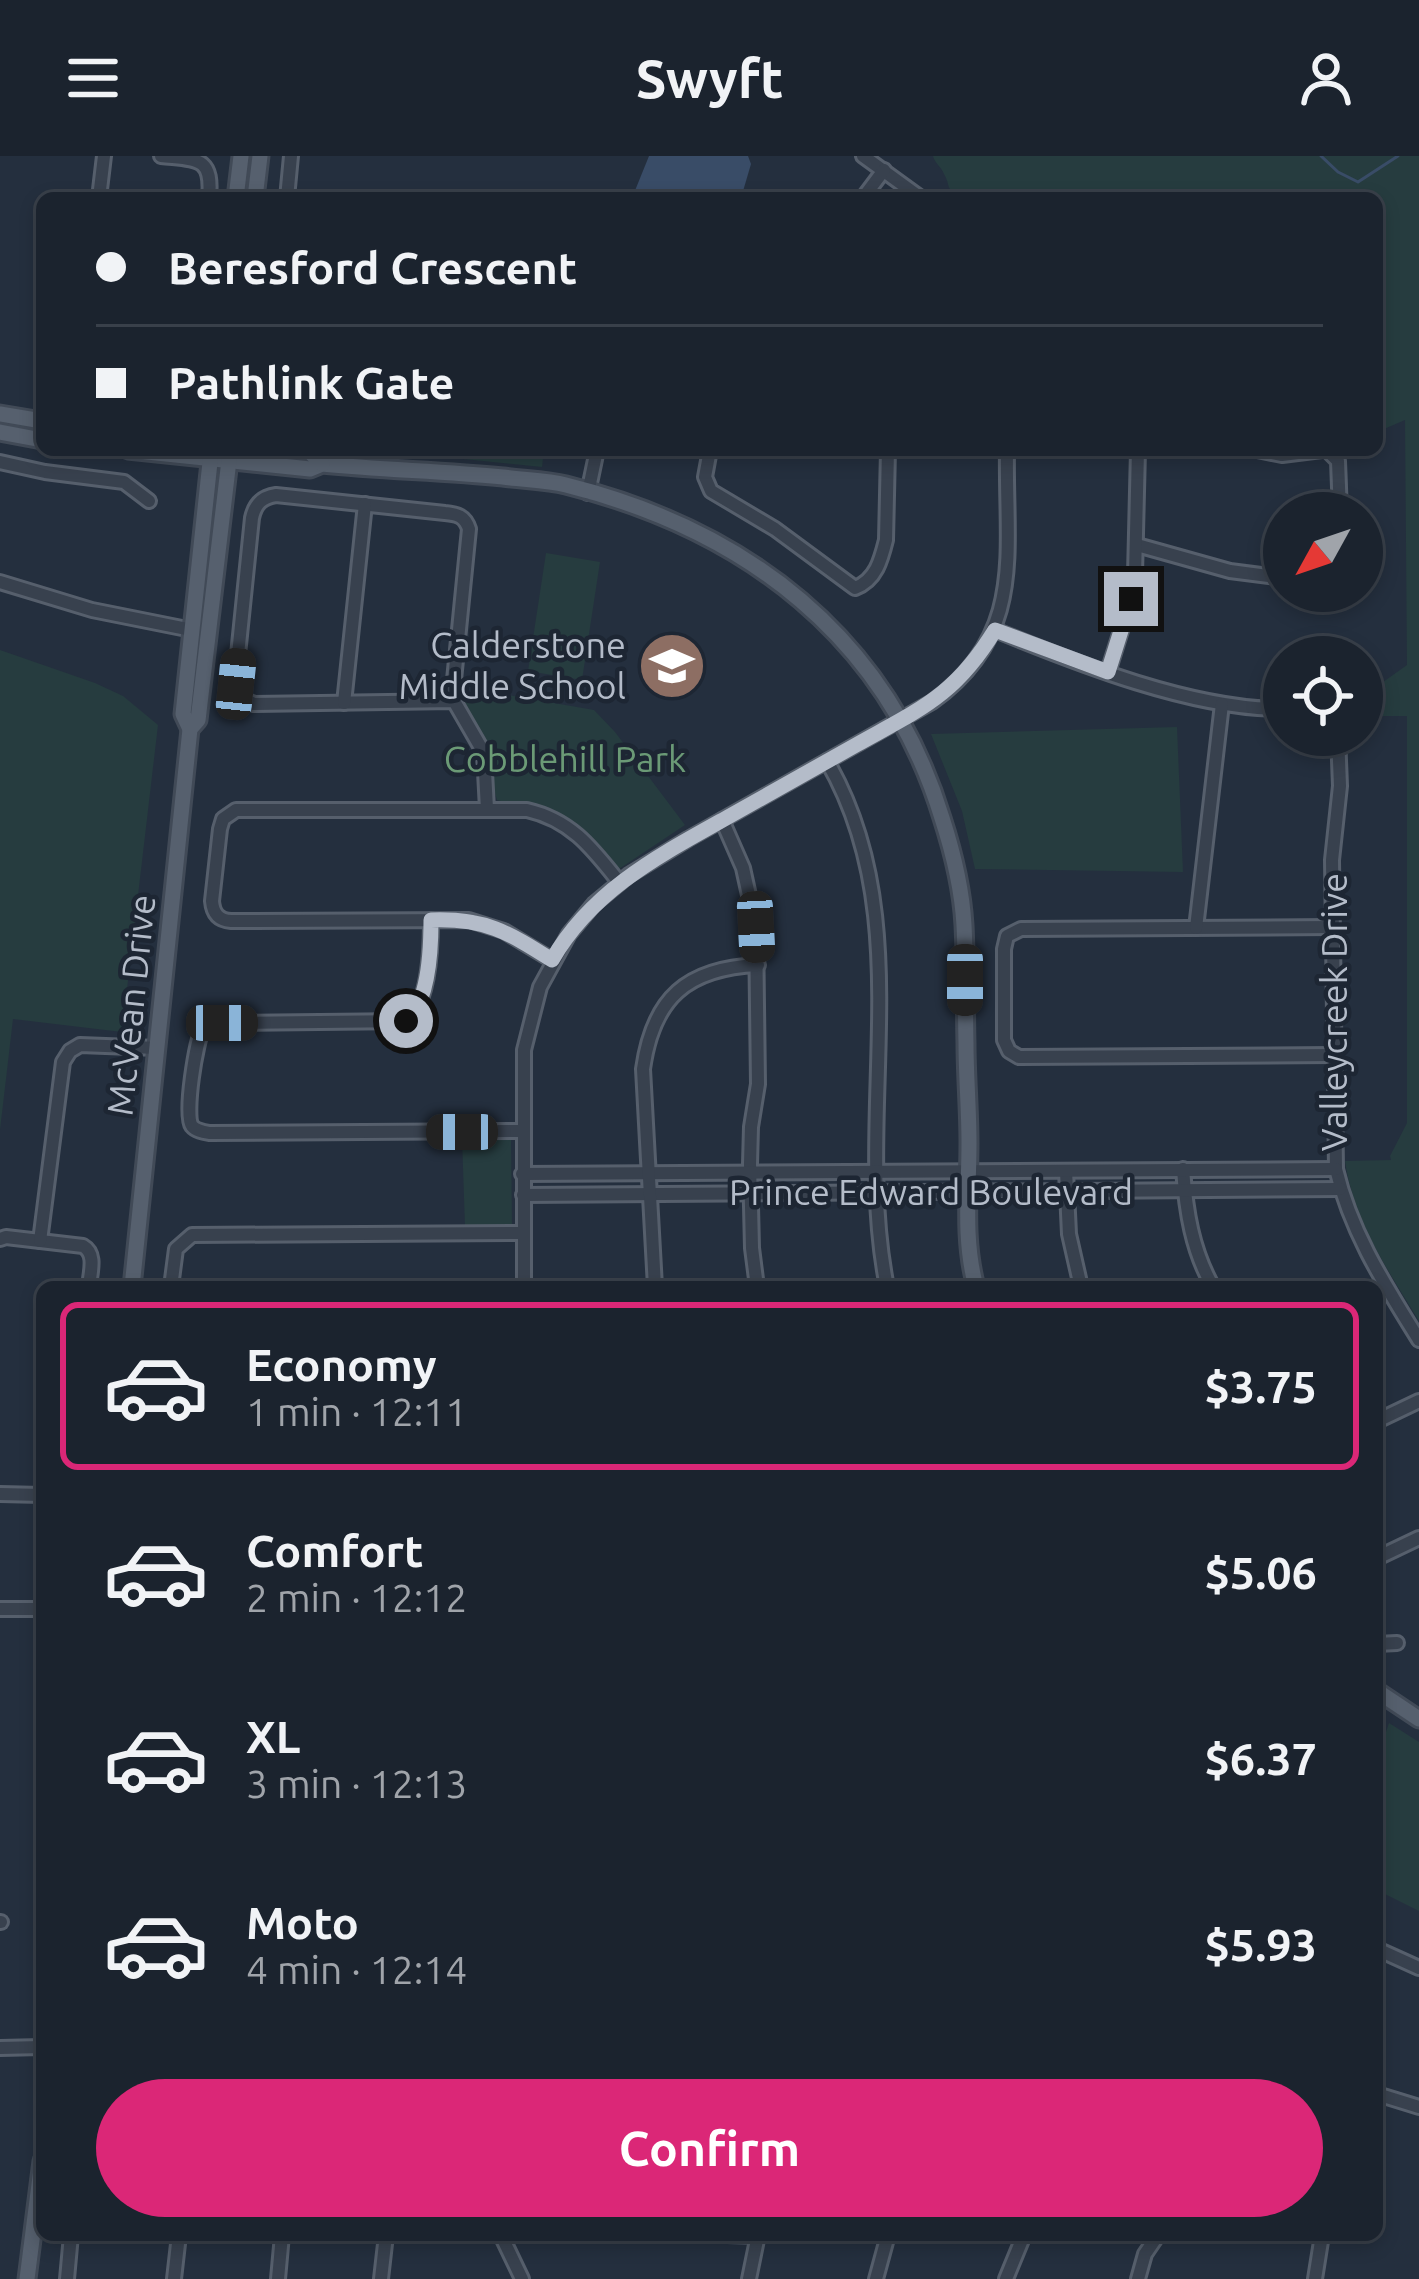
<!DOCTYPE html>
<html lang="en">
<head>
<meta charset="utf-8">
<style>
  :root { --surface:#1b232e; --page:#282f3a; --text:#f1f3f6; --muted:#a0a4aa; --line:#39404a; --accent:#db2777 }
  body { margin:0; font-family:Ubuntu,sans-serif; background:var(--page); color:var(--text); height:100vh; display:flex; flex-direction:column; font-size:45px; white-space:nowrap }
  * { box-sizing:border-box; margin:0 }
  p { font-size:39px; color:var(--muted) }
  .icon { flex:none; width:66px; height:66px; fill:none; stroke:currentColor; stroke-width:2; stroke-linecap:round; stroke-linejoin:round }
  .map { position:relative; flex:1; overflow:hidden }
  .drawer { position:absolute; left:36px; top:1125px; width:1347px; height:960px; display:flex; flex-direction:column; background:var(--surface); border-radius:18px; box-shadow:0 6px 18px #0003,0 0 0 3px var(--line) }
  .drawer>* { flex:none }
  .guide { position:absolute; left:36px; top:36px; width:1347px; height:264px; border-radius:18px; box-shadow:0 6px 18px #0003,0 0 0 3px var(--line); display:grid; align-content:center; height:264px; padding:0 60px; background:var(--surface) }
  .needle { width:78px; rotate:230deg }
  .fabs { position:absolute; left:1263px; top:336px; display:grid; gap:24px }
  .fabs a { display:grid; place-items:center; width:120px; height:120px; border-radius:50%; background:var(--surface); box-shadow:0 6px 18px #0003,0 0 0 3px var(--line); font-size:60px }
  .end { position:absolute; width:54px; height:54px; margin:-27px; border:15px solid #b4bcc9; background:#111; box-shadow:0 0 0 6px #111 }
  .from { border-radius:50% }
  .car { position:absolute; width:36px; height:72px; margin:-36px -18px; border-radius:15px; box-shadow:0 0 9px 3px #0007; background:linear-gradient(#222 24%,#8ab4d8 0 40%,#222 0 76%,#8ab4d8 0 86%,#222 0) }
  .guide b { display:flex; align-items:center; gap:42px; height:114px; font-size:45px }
  .guide b+b { border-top:3px solid var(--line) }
  .guide i { width:30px; height:30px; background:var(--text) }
  ul { padding:21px 0 0; list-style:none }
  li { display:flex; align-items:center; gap:36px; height:168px; margin:0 24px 18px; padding:0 36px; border:6px solid transparent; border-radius:18px }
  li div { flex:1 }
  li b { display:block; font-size:45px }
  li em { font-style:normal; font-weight:600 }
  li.selected { border-color:var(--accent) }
  li>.icon { width:108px; height:108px; stroke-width:1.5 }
  .button { display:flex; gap:24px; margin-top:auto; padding:24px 60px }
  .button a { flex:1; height:138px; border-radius:72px; background:var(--accent); color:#fff; font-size:48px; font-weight:600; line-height:138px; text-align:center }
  header { display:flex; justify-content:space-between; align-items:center; height:156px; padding:0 60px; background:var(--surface); font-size:54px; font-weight:600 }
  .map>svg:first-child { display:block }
  .green { fill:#263c3f }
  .water { fill:#394c67 }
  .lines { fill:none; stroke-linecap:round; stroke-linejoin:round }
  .stream { stroke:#394c67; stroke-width:3 }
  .minor-casing { stroke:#565f6c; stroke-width:18 }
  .major-casing { stroke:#414a57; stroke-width:21 }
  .minor { stroke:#38414e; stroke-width:12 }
  .major { stroke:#56606e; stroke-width:15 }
  .route { stroke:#b4bcc9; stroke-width:15 }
  .labels { text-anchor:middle; stroke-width:9; stroke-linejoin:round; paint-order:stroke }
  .poi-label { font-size:36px; fill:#b4bcc9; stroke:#1d2633; text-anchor:end }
  .park-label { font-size:36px; fill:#6b9a76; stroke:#1d2633 }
  .street-label { font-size:36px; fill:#b4bcc9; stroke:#1d2633 }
</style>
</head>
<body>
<header><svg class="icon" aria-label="menu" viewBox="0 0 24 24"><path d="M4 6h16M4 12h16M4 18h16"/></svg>Swyft<svg class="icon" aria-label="person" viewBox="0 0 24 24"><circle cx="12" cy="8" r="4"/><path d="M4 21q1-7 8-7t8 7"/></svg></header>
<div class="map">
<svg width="1419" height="2123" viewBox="0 0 1419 2123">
  <rect width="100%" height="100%" fill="#242f3e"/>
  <g class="green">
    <path d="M933,0H1419V1165C1388,1114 1354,1066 1345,1005L1391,1004L1390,1000L1407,967V560H1362V541L1407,509L1405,264L1377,276V241L1381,236L1377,234V42H958C945,30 951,31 944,18C941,10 935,8 933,0Z"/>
    <path d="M434,294H544L542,311L434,300Z"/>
    <path d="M546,397L600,406L582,524L528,515Z"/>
    <path d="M0,494L95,527L123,540L158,569L122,876L13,863L0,974Z"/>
    <path d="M508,539L594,554L615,576L685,669L619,713C606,703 598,689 586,677C554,646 534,655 497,644C492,629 494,612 490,596C484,577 470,562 463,544Z"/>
    <path d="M1177,571L1183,716L975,713L962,655L931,578Z"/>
    <path d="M462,982L511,984L512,1069L465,1071Z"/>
    <path d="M1389,1567L1419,1586V1755L1377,1734V1603Z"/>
  </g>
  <path class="water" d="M649,0H748L751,8L741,42H632Z"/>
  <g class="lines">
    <path class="stream" d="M1321,0L1338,16L1358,26L1398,0"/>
    <g class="minor-casing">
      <g id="minor">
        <path d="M161,0C197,4 213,0 209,42"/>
        <path d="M863,0L921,42"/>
        <path d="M99,42L104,0"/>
        <path d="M287,42L291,0"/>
        <path d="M863,42L884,14"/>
        <path d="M710,294L705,321L711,335L775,373L855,432C876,424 881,404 886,384L888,294"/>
        <path d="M1257,294L1282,299L1322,294"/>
        <path d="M1327,294L1338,305L1340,357"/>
        <path d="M0,306L45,316L124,326L149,345"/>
        <path d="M588,337L597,294"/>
        <path d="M1137,389L1230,415L1284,422"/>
        <path d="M0,426L92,454L192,474"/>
        <path d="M995,474C1078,508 1194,554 1284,553"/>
        <path d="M1108,516L1131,443L1135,419L1138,294"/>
        <path d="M454,545L254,548L239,541L235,528L252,362C255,348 262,341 276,339L445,357C457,358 465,360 469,373L453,534L454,545L484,597L487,653"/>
        <path d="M344,547L365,348"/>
        <path d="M1338,579L1340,630L1332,704L1336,1013C1351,1077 1385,1129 1419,1184"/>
        <path d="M827,605C921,767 852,957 887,1131"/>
        <path d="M722,664L743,712L756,771L758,928L751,971L750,1008L752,1092L757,1131"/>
        <path d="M431,764C431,792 429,847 407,865L222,867L203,872C196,885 184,959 192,970C196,975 204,976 210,977L522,975"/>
        <path d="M1333,771L1021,773L1007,780L1004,793V884L1009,895L1019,901L1333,899"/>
        <path d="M1196,772L1222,548"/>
        <path d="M552,804L504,775L469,764L231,765C218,764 213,757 212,745L220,673L223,663L236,654H527C571,664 592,692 619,726"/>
        <path d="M1183,1013C1186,1055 1192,1094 1213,1131"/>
        <path d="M1066,1015L1069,1078L1081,1131"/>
        <path d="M522,1018L1336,1013"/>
        <path d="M523,1039L1340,1033"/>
        <path d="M0,1083L6,1081L83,1090C97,1098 90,1117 89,1131"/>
        <path d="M40,1085L63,906L70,895L80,889L157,892"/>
        <path d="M171,1131L176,1093L192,1079L523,1077"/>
        <path d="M524,1131V894L540,831L569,778L594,748L629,719L688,683L932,546C1027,478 1005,396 1007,294"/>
        <path d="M655,1131L643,913C653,842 687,812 758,809"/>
        <path d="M1377,1265L1419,1245"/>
        <path d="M0,1338L42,1339"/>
        <path d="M1377,1402L1419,1382"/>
        <path d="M0,1453H42"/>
        <path d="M1377,1488L1397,1487"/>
        <path d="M0,1766H1"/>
        <path d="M1377,1793L1419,1812"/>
        <path d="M0,1892L42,1891"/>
        <path d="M1377,1938L1419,1951"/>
        <path d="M501,2079L522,2123"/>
        <path d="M727,2079L758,2080"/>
        <path d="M67,2123L71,2079"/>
        <path d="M174,2123L179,2079"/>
        <path d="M278,2123L282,2079"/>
        <path d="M381,2123L386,2079"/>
        <path d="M749,2123L758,2079"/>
        <path d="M876,2123L888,2079"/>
        <path d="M1006,2123L1024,2079"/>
        <path d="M1138,2123L1145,2098L1158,2079"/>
        <path d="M1315,2123L1322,2079"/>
      </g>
    </g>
    <g class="major-casing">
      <g id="major">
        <path d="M236,42L241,0"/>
        <path d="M255,42L260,0"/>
        <path d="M0,258L42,265"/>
        <path d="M0,276L42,284"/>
        <path d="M128,294L310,313L322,308C383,314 443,315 503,321C524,324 546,324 566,329C746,374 887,481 942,662C953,696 962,733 964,769C966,808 965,847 966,887C966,920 969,953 969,987C969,1036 963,1083 976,1131"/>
        <path d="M302,294L309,295L322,308"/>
        <path d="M190,573L183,558L211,297"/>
        <path d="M132,1131L190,573L198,564L230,296"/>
        <path d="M1377,1535L1419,1563"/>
        <path d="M27,2123L42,2005"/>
      </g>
    </g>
    <use href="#minor" class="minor"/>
    <use href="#major" class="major"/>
  </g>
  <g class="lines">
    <path class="route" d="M406,865C429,847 431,792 431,764C485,762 508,776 552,804C592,734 660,699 728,661C770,637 813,613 856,589C920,553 955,540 995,474L1108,516L1131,443"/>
  </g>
  <defs>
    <g id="school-disc" transform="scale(3.45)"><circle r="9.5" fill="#8d6e63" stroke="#1d2633"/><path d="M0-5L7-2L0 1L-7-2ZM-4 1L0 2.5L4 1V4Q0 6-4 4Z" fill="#fff"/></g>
  </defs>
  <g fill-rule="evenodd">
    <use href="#school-disc" x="672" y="510"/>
  </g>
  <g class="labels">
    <g class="poi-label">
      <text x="626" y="502">Calderstone<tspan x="626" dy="41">Middle School</tspan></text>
    </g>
    <g class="park-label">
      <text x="565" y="616">Cobblehill Park</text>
    </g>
    <g class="street-label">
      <text transform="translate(131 849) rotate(-84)" y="13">McVean Drive</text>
      <text transform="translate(1334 856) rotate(-90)" y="13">Valleycreek Drive</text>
      <text x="931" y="1049">Prince Edward Boulevard</text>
    </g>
  </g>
</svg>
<div class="fabs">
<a><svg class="needle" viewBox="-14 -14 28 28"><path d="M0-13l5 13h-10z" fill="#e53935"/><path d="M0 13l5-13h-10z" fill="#a0a4aa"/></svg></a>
<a><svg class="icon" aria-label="locate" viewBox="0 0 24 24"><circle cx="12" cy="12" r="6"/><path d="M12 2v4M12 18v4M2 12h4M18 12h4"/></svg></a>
</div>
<i class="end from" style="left:406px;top:865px"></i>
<i class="end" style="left:1131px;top:443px"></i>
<i class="car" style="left:236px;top:528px;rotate:6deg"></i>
<i class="car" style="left:756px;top:771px;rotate:177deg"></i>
<i class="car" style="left:965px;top:824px;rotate:180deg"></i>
<i class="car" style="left:222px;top:867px;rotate:90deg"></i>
<i class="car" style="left:462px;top:976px;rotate:270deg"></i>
<div class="guide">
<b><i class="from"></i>Beresford Crescent</b>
<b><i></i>Pathlink Gate</b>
</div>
<section class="drawer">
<ul>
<li class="selected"><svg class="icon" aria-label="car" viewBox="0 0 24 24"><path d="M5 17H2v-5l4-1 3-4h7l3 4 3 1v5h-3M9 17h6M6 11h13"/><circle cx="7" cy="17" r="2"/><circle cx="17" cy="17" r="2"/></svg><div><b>Economy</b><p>1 min · 12:11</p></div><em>$3.75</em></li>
<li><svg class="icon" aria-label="car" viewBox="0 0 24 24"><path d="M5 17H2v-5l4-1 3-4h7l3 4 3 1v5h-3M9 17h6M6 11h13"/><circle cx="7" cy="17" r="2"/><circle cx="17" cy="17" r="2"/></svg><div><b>Comfort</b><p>2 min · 12:12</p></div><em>$5.06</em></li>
<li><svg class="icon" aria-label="car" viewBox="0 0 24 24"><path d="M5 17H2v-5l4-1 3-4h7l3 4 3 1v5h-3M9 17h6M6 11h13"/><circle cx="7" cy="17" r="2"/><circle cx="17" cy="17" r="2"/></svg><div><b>XL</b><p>3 min · 12:13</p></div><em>$6.37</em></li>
<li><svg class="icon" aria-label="car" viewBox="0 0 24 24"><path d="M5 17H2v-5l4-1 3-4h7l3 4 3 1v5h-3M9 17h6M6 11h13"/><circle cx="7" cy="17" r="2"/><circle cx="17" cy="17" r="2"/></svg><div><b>Moto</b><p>4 min · 12:14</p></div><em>$5.93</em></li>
</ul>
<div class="button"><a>Confirm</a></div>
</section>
</div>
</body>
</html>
